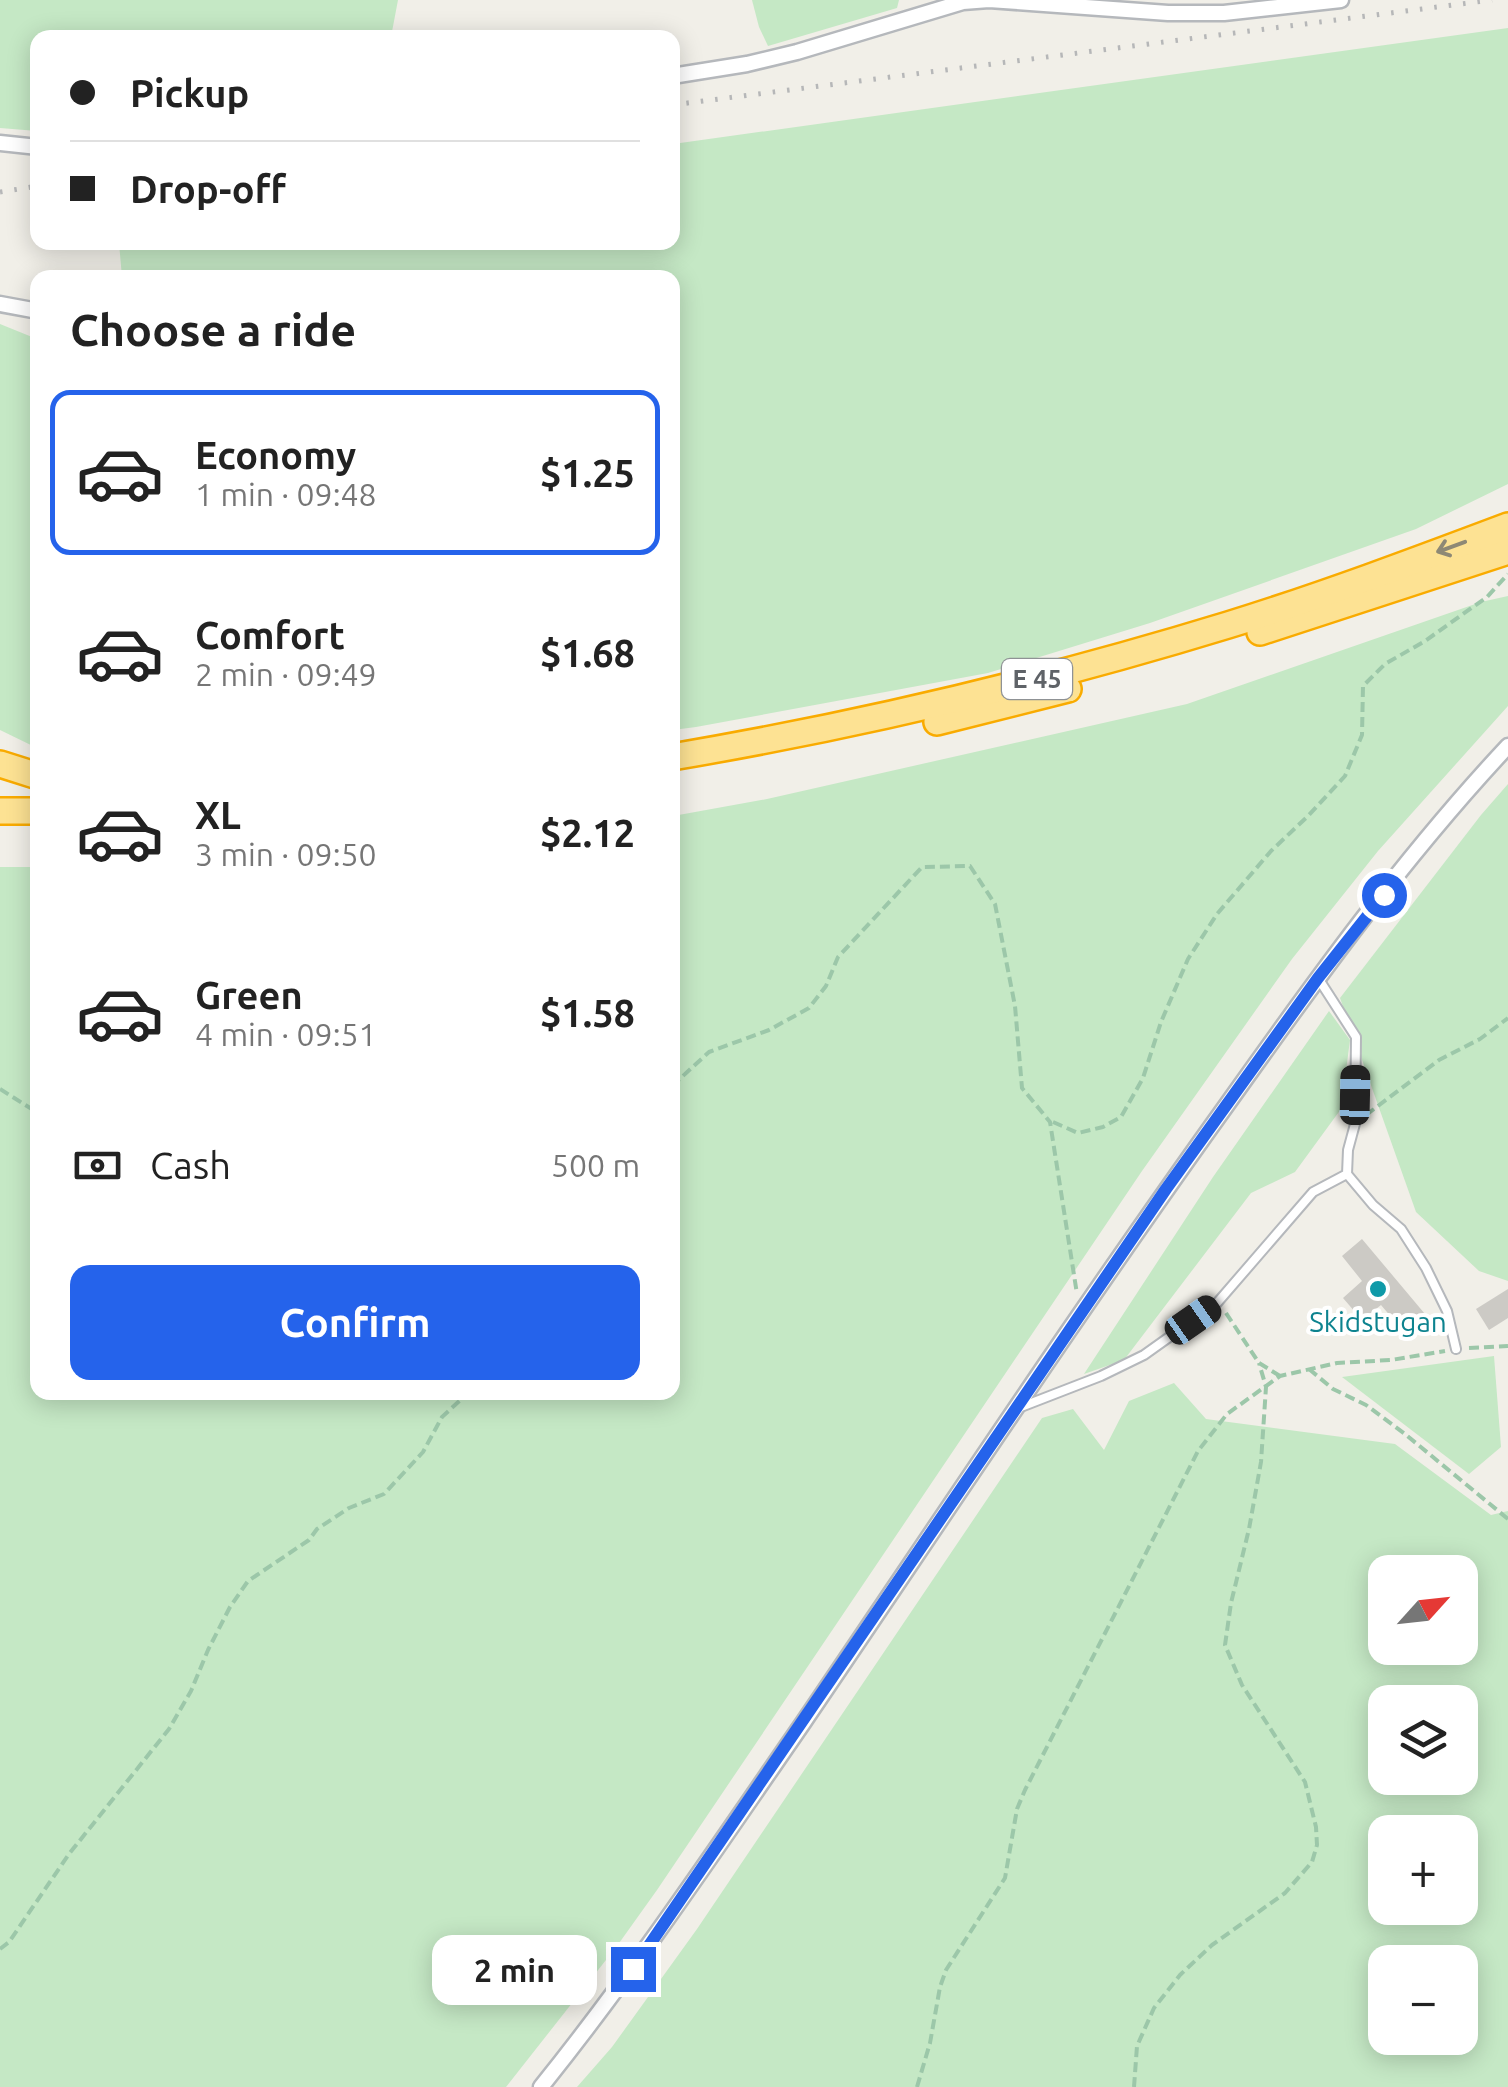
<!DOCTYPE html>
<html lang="en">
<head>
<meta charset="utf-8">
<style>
  :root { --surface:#fff; --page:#f2f2f2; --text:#222; --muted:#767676; --line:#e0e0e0; --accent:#2563eb }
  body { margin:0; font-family:Ubuntu,sans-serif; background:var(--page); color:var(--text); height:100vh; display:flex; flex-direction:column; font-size:38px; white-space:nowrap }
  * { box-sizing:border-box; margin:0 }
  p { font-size:32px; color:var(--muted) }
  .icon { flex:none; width:55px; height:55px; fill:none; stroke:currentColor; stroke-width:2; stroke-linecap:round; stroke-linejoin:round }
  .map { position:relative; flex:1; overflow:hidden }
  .panel { position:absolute; left:30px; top:270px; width:650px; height:1130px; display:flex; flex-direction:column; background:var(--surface); border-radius:20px; box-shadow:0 5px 25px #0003 }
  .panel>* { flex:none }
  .top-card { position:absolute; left:30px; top:30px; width:650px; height:220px; border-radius:20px; box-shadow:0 5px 25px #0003; display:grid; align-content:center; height:220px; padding:0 40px; background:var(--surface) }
  .needle { width:65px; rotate:63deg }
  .buttons { position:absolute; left:1368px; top:1555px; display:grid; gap:20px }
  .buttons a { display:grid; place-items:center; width:110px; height:110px; border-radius:20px; background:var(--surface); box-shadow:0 5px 25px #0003; font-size:50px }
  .end { position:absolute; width:45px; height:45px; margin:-22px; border:12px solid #2563eb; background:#fff; box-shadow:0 0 0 5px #fff }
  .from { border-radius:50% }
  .bubble { position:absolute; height:70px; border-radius:20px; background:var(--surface); box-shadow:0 5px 25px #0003; font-size:32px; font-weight:600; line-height:70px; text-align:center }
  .car { position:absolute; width:30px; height:60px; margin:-30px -15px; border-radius:12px; box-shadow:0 0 8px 2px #0007; background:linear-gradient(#222 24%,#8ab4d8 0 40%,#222 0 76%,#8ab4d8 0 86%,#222 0) }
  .top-card b { display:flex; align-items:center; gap:35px; height:95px; font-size:38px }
  .top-card b+b { border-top:2px solid var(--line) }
  .top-card i { width:25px; height:25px; background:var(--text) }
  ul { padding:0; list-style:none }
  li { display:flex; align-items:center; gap:30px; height:165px; margin:0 20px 15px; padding:0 20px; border:5px solid transparent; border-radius:20px }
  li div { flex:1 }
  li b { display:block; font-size:38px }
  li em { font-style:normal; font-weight:600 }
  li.selected { border-color:var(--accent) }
  li>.icon { width:90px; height:90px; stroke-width:1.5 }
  h2 { padding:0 40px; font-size:45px; line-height:120px }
  .pay { display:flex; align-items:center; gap:25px; height:110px; padding:0 40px; font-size:38px }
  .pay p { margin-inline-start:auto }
  .primary-button { display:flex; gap:20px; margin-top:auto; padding:20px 40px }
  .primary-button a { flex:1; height:115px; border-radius:20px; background:var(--accent); color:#fff; font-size:40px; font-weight:600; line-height:115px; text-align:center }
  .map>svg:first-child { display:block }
  .green { fill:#c5e8c5; fill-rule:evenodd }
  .building { fill:#cccac5 }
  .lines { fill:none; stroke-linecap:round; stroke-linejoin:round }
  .lane-casing { stroke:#b5b8bc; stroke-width:12 }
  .street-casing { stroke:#b5b8bc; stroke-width:19 }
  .highway-casing { stroke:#f9ab00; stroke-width:30 }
  .path { stroke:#9cc7a9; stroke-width:4; stroke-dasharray:10 5; stroke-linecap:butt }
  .lane { stroke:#fff; stroke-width:8 }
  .street { stroke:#fff; stroke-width:14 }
  .highway { stroke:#fde293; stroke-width:25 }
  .rail { stroke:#b6b7b8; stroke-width:5; stroke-dasharray:2.5 12; stroke-linecap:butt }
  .oneway { stroke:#8e8975 }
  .route { stroke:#2563eb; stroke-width:12 }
  .culture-dot { fill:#0f9aa8; stroke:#fff; stroke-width:4 }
  .labels { text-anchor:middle; stroke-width:8; stroke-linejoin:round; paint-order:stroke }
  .shield { fill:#fff; stroke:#8f9295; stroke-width:2.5 }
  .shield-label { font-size:25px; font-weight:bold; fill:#5f6368 }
  .culture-label { font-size:28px; fill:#0d838f; stroke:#fff }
</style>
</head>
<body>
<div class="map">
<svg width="1508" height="2087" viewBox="0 0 1508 2087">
  <rect width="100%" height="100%" fill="#f1efe8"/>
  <g class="green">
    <path d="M0,0H398L391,37L38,38L37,131L0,128Z"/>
    <path d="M752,0H899L897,8L768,46L759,27Z"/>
    <path d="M1508,28V484L1416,529L1150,623L988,673L696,727L673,730L672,278L122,277L119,243L672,242L673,144Z"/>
    <path d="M0,324L37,339V748L0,730Z"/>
    <path d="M1508,596V706L1378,851L1292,959L1142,1171L657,1890L617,1946L506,2087H0V867H37L38,1392H672L673,816L767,799L1187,704L1481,602Z"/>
    <path d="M1508,784V1281L1479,1271L1416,1212L1340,998L1481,815Z"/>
    <path d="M1329,1011L1350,1040L1341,1109L1295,1172L1251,1193L1124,1360L1084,1374L1213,1177Z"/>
    <path d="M1494,1356L1501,1447L1469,1474L1342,1377Z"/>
    <path d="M1174,1383L1206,1419L1395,1444L1491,1515L1508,1511V2087H577L612,2047L697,1929L1042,1418L1073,1409L1104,1450L1129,1401ZM1385,1572H1460V1648H1385ZM1385,1702H1460V1778H1385ZM1385,1832H1460V1908H1385ZM1385,1962H1460V2038H1385Z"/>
  </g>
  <g class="building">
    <path d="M1362,1239L1430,1320L1409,1338L1381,1305L1362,1320L1343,1298L1362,1281L1342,1256Z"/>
    <path d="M1508,1289V1318L1489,1330L1476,1309Z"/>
  </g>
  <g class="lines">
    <g class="lane-casing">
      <g id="lane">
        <path d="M1347,1174L1373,1205L1401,1229L1426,1268L1447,1311L1456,1349"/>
        <path d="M1021,1407L1101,1376L1144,1355L1217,1303L1313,1192L1347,1174L1348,1150L1355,1124L1356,1037L1318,978"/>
      </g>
    </g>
    <g class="street-casing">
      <g id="street">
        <path d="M672,76L747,64L797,52L963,2L989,0L1168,13H1224L1341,0"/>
        <path d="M0,143L38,147"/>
        <path d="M0,304L38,311"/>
        <path d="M541,2087C635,1970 718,1846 803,1723C943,1517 1081,1308 1226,1106C1314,982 1404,857 1508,746"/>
      </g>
    </g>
    <g class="highway-casing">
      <g id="highway">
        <path d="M1260,632L1508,551"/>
        <path d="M937,722L1068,689"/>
        <path d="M672,757C861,725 1045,681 1228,625C1322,596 1415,561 1508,526"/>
        <path d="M0,764L38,776"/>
        <path d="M0,811H38"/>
      </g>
    </g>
    <g class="path">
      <path d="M672,1086L709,1052L769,1030L809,1008L826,986L838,957L922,867L970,866L995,904L1015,1006L1022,1088L1050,1122L1077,1294"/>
      <path d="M0,1089L38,1113"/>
      <path d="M1366,1115L1439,1060L1480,1039L1508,1018"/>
      <path d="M1053,1122L1078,1133L1103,1127L1121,1117L1143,1078L1161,1022L1188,959L1217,914L1271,851L1308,816L1345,776L1362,735L1363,686L1385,664L1425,641L1487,597L1508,574"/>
      <path d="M1226,1313L1259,1363L1280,1376"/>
      <path d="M1469,1348L1508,1346"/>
      <path d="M1309,1369L1333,1389L1366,1405L1405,1434L1508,1519"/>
      <path d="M0,1949L9,1942L69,1854L169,1729L191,1691L208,1650L230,1607L248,1581L309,1540L317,1529L349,1508L384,1494L423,1452L442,1417L469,1392"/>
      <path d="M917,2087L930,2043L940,1987L946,1970L1005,1878L1017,1809L1025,1790L1198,1451L1227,1414L1280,1376L1337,1363L1391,1360L1445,1351"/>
      <path d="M1134,2087L1137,2046L1154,2008L1180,1975L1212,1945L1285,1893L1312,1862L1317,1845L1316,1827L1305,1782L1242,1685L1225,1645L1231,1603L1249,1529L1261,1462L1266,1387L1259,1363"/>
    </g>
    <use href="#lane" class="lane"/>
    <use href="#street" class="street"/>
    <use href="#highway" class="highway"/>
    <g class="rail">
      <path d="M672,105L1492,0"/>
      <path d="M0,192L38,186"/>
    </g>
  </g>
  <defs><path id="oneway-shaft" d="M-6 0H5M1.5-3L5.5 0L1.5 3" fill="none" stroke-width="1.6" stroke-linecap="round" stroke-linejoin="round" transform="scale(2.5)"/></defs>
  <use class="oneway" href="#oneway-shaft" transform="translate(1451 547) rotate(160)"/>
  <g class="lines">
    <path class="route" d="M633,1969L1166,1189L1318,978L1384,895"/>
  </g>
  <circle class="culture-dot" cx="1378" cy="1289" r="10"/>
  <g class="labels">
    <rect class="shield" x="1002" y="659" width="70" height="40" rx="8"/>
    <g class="shield-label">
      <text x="1037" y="688">E 45</text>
    </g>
    <g class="culture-label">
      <text x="1378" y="1332">Skidstugan</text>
    </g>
  </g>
</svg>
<div class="buttons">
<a><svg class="needle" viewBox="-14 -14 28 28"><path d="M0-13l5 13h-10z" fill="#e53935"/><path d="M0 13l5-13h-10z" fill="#767676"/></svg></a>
<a><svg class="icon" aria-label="layers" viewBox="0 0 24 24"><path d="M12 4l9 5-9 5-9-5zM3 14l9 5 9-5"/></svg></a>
<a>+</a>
<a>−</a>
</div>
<i class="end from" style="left:1384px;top:895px"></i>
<i class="end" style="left:633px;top:1969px"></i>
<div class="bubble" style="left:432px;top:1935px;width:165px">2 min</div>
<i class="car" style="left:1355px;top:1095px;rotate:1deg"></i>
<i class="car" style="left:1193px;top:1320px;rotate:55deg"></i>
<div class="top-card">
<b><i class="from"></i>Pickup</b>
<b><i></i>Drop-off</b>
</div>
<section class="panel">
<h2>Choose a ride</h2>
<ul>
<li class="selected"><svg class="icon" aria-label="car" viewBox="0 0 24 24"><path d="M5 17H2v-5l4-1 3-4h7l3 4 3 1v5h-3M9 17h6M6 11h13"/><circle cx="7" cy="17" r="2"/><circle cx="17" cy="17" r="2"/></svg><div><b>Economy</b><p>1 min · 09:48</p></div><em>$1.25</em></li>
<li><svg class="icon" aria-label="car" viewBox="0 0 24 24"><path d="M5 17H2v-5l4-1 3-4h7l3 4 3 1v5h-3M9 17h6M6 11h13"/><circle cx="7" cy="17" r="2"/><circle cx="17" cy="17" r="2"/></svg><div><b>Comfort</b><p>2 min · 09:49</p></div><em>$1.68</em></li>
<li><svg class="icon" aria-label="car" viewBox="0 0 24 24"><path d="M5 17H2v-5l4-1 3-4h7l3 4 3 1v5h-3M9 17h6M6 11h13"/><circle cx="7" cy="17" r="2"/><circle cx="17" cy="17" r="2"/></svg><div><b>XL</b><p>3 min · 09:50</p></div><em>$2.12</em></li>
<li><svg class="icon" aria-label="car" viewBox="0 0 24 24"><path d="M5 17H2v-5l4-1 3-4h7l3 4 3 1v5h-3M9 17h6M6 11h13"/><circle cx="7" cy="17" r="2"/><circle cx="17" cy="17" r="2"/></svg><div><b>Green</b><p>4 min · 09:51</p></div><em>$1.58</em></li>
</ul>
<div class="pay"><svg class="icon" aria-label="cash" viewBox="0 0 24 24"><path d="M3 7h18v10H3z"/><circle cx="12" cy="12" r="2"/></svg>Cash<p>500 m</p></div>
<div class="primary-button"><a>Confirm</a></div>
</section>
</div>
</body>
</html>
